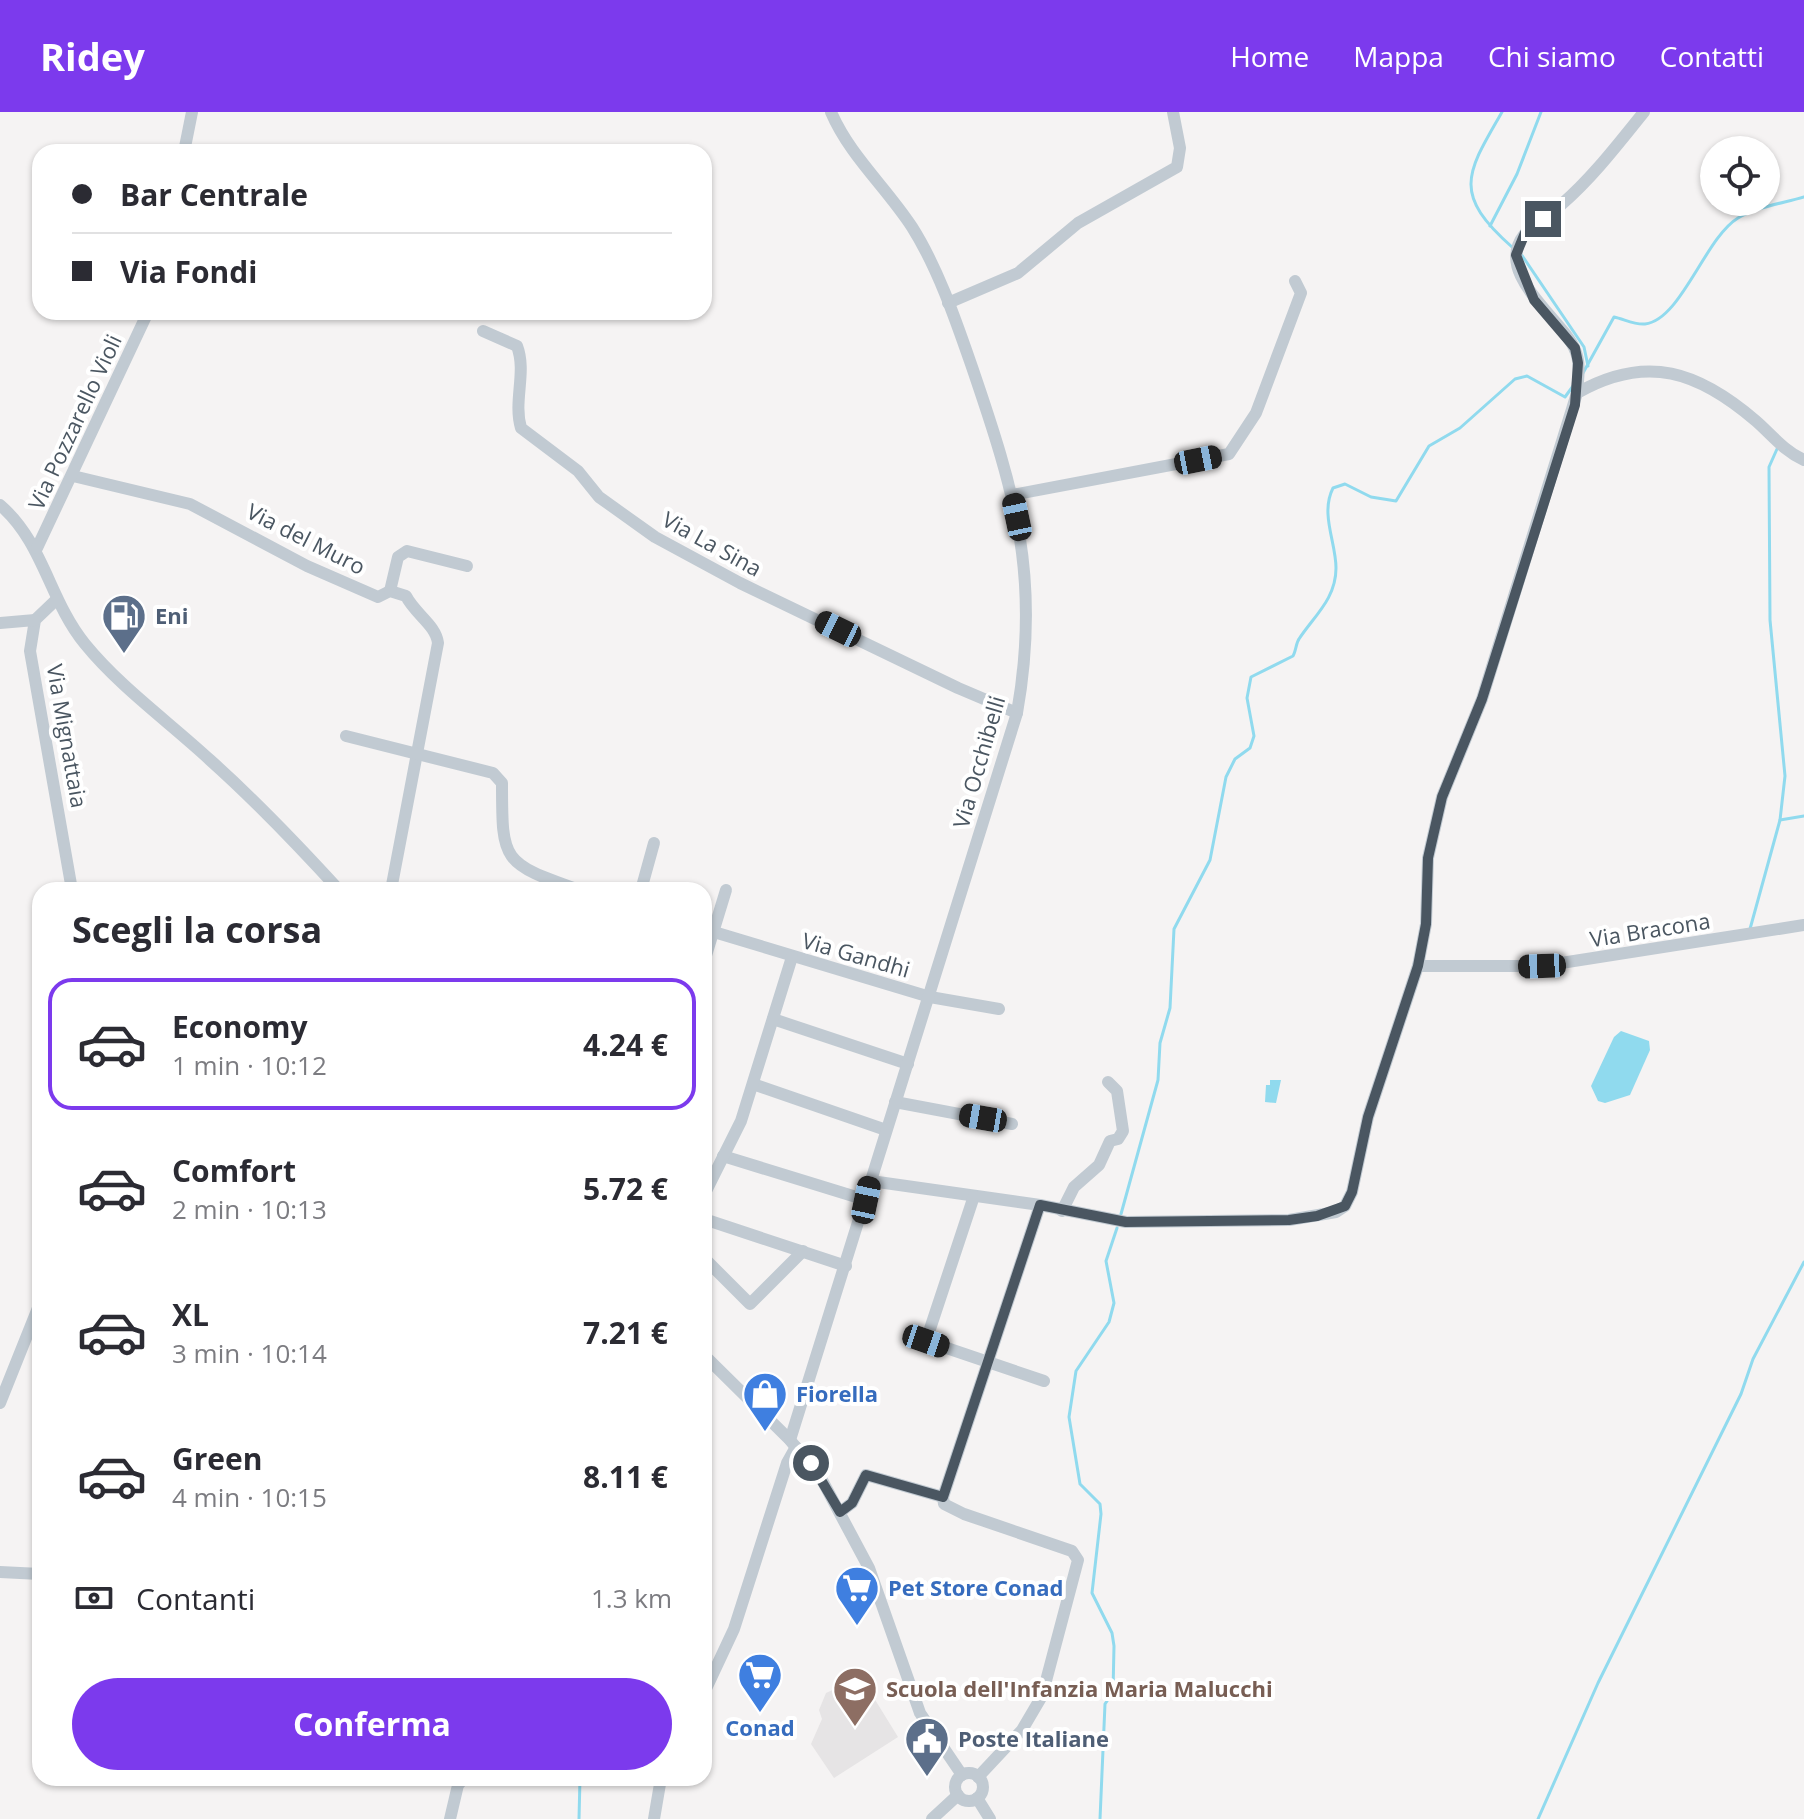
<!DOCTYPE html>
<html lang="it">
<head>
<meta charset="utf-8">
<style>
  :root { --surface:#fff; --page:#f2f2f3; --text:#2b2b33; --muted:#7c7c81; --line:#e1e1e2; --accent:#7c3aed }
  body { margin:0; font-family:"Open Sans",sans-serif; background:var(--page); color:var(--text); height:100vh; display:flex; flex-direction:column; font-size:30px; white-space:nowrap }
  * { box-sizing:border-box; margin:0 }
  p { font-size:26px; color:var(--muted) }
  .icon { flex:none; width:44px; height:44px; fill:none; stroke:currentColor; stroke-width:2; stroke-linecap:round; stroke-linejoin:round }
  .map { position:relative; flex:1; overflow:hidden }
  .panel { position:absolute; left:32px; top:770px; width:680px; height:904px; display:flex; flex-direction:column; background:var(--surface); border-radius:24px; box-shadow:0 2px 6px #0004 }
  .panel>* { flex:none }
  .top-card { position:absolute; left:32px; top:32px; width:680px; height:176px; border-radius:24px; box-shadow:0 2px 6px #0004; display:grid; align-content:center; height:176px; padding:0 40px; background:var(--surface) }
  .fabs { position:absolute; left:1700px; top:24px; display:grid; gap:16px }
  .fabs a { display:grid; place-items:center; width:80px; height:80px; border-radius:50%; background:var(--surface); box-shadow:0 2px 6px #0004; font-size:40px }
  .end { position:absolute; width:36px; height:36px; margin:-18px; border:10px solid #4a5661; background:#fff; box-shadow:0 0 0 4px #fff }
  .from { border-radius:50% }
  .car { position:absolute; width:24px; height:48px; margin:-24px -12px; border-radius:10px; box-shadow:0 0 6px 2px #0007; background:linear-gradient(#222 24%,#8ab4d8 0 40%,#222 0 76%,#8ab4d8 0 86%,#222 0) }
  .top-card b { display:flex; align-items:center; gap:28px; height:76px; font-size:30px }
  .top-card b+b { border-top:2px solid var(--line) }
  .top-card i { width:20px; height:20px; background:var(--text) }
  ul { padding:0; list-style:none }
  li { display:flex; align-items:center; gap:24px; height:132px; margin:0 16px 12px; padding:0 24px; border:4px solid transparent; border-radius:24px }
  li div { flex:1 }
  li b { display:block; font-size:30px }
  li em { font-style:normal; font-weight:700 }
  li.active { border-color:var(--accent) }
  li>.icon { width:72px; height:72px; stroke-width:1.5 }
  h2 { padding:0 40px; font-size:36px; line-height:96px }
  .pay { display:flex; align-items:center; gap:20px; height:88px; padding:0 40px; font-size:30px }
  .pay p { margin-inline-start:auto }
  .button { display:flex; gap:16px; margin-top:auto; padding:16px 40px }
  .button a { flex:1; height:92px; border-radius:48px; background:var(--accent); color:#fff; font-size:32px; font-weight:700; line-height:92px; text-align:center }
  header { display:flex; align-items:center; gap:48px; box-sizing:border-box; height:112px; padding:0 40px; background:var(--accent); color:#fff }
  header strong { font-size:38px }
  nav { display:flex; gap:44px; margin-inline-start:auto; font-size:28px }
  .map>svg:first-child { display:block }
  .education { fill:#e6e4e5 }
  .water { fill:#90daee }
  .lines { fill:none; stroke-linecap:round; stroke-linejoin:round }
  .stream { stroke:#90daee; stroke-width:3 }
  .minor { stroke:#c1cad2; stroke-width:12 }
  .route { stroke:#4a5661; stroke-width:10 }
  .labels { text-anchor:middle; stroke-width:8; stroke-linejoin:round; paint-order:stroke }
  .street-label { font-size:22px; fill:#4a5661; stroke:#fff }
  .service-label { font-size:22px; font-weight:bold; fill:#4e5e75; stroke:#fff; text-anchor:start }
  .shop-label { font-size:22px; font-weight:bold; fill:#366cbe; stroke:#fff; text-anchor:start }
  .education-label { font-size:22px; font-weight:bold; fill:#785e54; stroke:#fff; text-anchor:start }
</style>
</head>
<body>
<header>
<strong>Ridey</strong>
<nav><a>Home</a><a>Mappa</a><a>Chi siamo</a><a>Contatti</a></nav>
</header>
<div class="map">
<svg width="1804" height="1707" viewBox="0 0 1804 1707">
  <rect width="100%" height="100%" fill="#f5f3f3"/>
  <path class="education" d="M861,1565L898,1625L834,1666L811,1632L822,1607L819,1598L826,1581Z"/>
  <g class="water">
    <path d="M1621,919L1649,929L1650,938L1630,983L1605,991L1598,989L1591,974L1614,925Z"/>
    <path d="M1270,968H1281L1276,991L1265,990L1266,973H1270Z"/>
  </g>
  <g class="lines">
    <g class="stream">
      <path d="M1502,0C1466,62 1452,82 1512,135"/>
      <path d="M1490,114L1517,62L1541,0"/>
      <path d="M1521,142L1584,235L1588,254"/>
      <path d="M1583,261L1614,205C1624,207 1634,213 1645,212C1681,208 1705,126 1738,106C1756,95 1784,91 1804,85"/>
      <path d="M1780,708L1804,704"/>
      <path d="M1750,817L1780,708L1785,664L1770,508L1769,355L1777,337"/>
      <path d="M1121,1102L1158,968L1160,931L1170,896L1174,817L1210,748L1226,665L1235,647L1250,636L1254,624L1247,586L1251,565L1293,544C1296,539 1296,531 1299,527C1314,504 1336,487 1336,456C1336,430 1320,402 1333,376L1345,372L1371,385L1396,389L1429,334L1460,316L1515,267L1527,264L1565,285L1573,274"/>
      <path d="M579,1707L580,1666"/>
      <path d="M1100,1707L1105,1592L1113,1580L1114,1534L1112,1521L1092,1481L1101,1402L1100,1392L1080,1372L1069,1305L1076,1259L1109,1210L1114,1191L1106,1149L1117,1116"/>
      <path d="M1538,1707L1598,1571L1741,1282L1753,1247L1804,1150"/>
    </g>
    <g class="minor">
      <path d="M184,40L192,0"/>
      <path d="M948,191L1018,161L1078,111L1177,55L1180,36L1173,0"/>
      <path d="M483,219L517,234C527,260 513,289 521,316L578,359L599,385L655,425L740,471L958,576L1017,601"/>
      <path d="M1577,281C1578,267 1581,251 1575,238C1563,207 1493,163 1524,123C1533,110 1551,103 1562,92C1593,65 1618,32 1644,0"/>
      <path d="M73,364L190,392L307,454L378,485L390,479L406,484C415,502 436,513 438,531L391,778"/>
      <path d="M1012,383L1229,342L1256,301L1301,181L1295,169"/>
      <path d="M0,393C44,431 49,488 85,532C120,575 169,610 210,648C256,689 297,732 339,778"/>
      <path d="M37,436L148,200"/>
      <path d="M390,479L398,445L407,439L467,454"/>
      <path d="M57,487L35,508L30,539L72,778"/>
      <path d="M0,511L35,508"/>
      <path d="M346,624L493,661L502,671C502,750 502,751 579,778"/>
      <path d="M641,778L654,731"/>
      <path d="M704,817L930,885L999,897"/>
      <path d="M704,850L726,778"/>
      <path d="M1418,854L1426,812L1428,746L1442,685L1482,587L1577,281C1647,241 1699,260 1756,309C1772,323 1784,339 1804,348"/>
      <path d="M773,907L908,952"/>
      <path d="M753,972L886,1018"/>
      <path d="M895,990L1012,1012"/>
      <path d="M723,1044L866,1088"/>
      <path d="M871,1069L1040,1093L1126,1110L1289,1108L1336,1100L1345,1094L1352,1080L1368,1005L1418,854H1542L1804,813"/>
      <path d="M704,1083L741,1009L792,845"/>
      <path d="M974,1084L926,1229L1044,1269"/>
      <path d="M1062,1099L1074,1075L1099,1053L1110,1029L1118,1027L1123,1019L1117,979L1108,970"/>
      <path d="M704,1107L846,1154"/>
      <path d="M704,1146L750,1192L803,1139"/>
      <path d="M704,1243L790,1328L822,1368L869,1456L920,1601L962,1663"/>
      <path d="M0,1291L40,1191"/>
      <path d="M790,1328L1017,601C1041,466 1015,381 972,255C956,209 938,156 912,115C886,75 850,44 831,0"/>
      <path d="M840,1400L852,1391L866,1363L943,1385"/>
      <path d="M0,1460L40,1462"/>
      <path d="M704,1581L734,1517L787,1351L796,1335"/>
      <circle cx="969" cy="1675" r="14"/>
      <path d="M978,1665L1022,1618L1042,1584L1078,1448L1072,1439L964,1402L944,1392L943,1385L1040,1093"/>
      <path d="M977,1686L990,1707"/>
      <path d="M450,1707L458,1673L464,1666"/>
      <path d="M654,1707L661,1666"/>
      <path d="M932,1707L958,1683"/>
    </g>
  </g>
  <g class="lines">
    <path class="route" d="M811,1351L840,1400L852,1391L866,1363L943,1385L1040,1093L1126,1110L1289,1108L1317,1104L1345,1094L1352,1080L1368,1005L1418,854L1426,812L1428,746L1442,685L1482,587L1575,293L1578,251L1575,236L1534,188L1516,143L1525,121L1543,107"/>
  </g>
  <defs>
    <g id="fuel-pin" transform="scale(2.3)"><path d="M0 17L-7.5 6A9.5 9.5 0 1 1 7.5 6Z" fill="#5c6f8a" stroke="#fff"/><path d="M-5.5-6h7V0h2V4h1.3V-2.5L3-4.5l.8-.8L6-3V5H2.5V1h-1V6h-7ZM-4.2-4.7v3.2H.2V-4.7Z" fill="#fff"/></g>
    <g id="shop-pin" transform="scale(2.3)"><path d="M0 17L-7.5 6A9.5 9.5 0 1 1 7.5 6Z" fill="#3f7fe0" stroke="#fff"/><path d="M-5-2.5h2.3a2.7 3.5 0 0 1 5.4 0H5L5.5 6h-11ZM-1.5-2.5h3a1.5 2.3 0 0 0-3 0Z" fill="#fff"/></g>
    <g id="supermarket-pin" transform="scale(2.3)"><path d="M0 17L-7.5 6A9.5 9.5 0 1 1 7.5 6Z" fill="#3f7fe0" stroke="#fff"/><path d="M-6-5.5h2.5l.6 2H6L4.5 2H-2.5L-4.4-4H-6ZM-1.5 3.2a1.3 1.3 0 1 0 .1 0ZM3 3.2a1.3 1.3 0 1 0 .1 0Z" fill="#fff"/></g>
    <g id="school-pin" transform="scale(2.3)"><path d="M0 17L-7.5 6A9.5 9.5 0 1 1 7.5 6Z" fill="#8d6e63" stroke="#fff"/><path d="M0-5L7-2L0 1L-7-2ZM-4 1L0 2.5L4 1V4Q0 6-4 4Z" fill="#fff"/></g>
    <g id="civic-pin" transform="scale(2.3)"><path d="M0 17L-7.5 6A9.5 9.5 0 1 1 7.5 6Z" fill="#5c6f8a" stroke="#fff"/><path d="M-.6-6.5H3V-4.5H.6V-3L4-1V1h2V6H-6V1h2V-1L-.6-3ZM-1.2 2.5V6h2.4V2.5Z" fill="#fff"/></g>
  </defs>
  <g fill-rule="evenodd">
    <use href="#fuel-pin" x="124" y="504"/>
    <use href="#shop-pin" x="765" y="1282"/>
    <use href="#supermarket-pin" x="857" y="1476"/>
    <use href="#supermarket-pin" x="760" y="1563"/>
    <use href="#school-pin" x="855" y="1577"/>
    <use href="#civic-pin" x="927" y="1627"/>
  </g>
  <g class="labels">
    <g class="street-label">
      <text transform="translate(75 310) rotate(-65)" y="8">Via Pozzarello Violi</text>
      <text transform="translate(306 427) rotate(27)" y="8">Via del Muro</text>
      <text transform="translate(712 432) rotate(29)" y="8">Via La Sina</text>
      <text transform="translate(67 624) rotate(80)" y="8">Via Mignattaia</text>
      <text transform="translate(979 650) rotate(-74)" y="8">Via Occhibelli</text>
      <text transform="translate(1650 818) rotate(-9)" y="8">Via Bracona</text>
      <text transform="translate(856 843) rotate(16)" y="8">Via Gandhi</text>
    </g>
    <g class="service-label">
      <text x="155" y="512">Eni</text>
      <text x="958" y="1635">Poste Italiane</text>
    </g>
    <g class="shop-label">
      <text x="796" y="1290">Fiorella</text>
      <text x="888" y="1484">Pet Store Conad</text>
      <text x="760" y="1624" text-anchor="middle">Conad</text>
    </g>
    <g class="education-label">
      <text x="886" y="1585">Scuola dell'Infanzia Maria Malucchi</text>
    </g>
  </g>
</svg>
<div class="fabs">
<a><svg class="icon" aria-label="locate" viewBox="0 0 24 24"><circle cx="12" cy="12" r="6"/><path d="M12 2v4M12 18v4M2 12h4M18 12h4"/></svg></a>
</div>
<i class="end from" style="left:811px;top:1351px"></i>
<i class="end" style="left:1543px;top:107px"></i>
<i class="car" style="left:1198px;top:348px;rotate:79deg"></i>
<i class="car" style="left:1017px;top:405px;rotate:348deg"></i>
<i class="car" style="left:838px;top:517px;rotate:296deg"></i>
<i class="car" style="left:1542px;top:854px;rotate:268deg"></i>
<i class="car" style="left:983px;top:1006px;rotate:280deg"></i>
<i class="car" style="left:866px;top:1088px;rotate:12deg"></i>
<i class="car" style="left:926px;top:1229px;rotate:109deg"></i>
<div class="top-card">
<b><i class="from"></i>Bar Centrale</b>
<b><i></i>Via Fondi</b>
</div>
<section class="panel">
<h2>Scegli la corsa</h2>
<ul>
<li class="active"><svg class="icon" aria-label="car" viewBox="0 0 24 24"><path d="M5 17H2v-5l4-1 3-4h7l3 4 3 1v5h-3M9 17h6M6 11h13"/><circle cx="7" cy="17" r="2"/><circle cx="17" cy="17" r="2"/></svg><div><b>Economy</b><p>1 min · 10:12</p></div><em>4.24 €</em></li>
<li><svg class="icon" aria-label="car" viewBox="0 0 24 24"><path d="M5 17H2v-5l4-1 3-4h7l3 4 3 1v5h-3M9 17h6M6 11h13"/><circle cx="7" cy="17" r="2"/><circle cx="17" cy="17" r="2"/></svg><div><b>Comfort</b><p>2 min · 10:13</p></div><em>5.72 €</em></li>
<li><svg class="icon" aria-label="car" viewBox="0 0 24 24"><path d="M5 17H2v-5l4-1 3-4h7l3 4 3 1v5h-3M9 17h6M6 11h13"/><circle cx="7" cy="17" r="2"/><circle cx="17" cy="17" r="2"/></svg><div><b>XL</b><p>3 min · 10:14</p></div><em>7.21 €</em></li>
<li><svg class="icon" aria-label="car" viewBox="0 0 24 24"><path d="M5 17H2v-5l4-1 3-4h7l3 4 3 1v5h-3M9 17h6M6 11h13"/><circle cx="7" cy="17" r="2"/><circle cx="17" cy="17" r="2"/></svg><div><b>Green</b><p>4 min · 10:15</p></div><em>8.11 €</em></li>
</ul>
<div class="pay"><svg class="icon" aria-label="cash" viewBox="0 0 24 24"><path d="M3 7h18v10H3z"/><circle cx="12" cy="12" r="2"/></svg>Contanti<p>1.3 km</p></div>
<div class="button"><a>Conferma</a></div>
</section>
</div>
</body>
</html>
